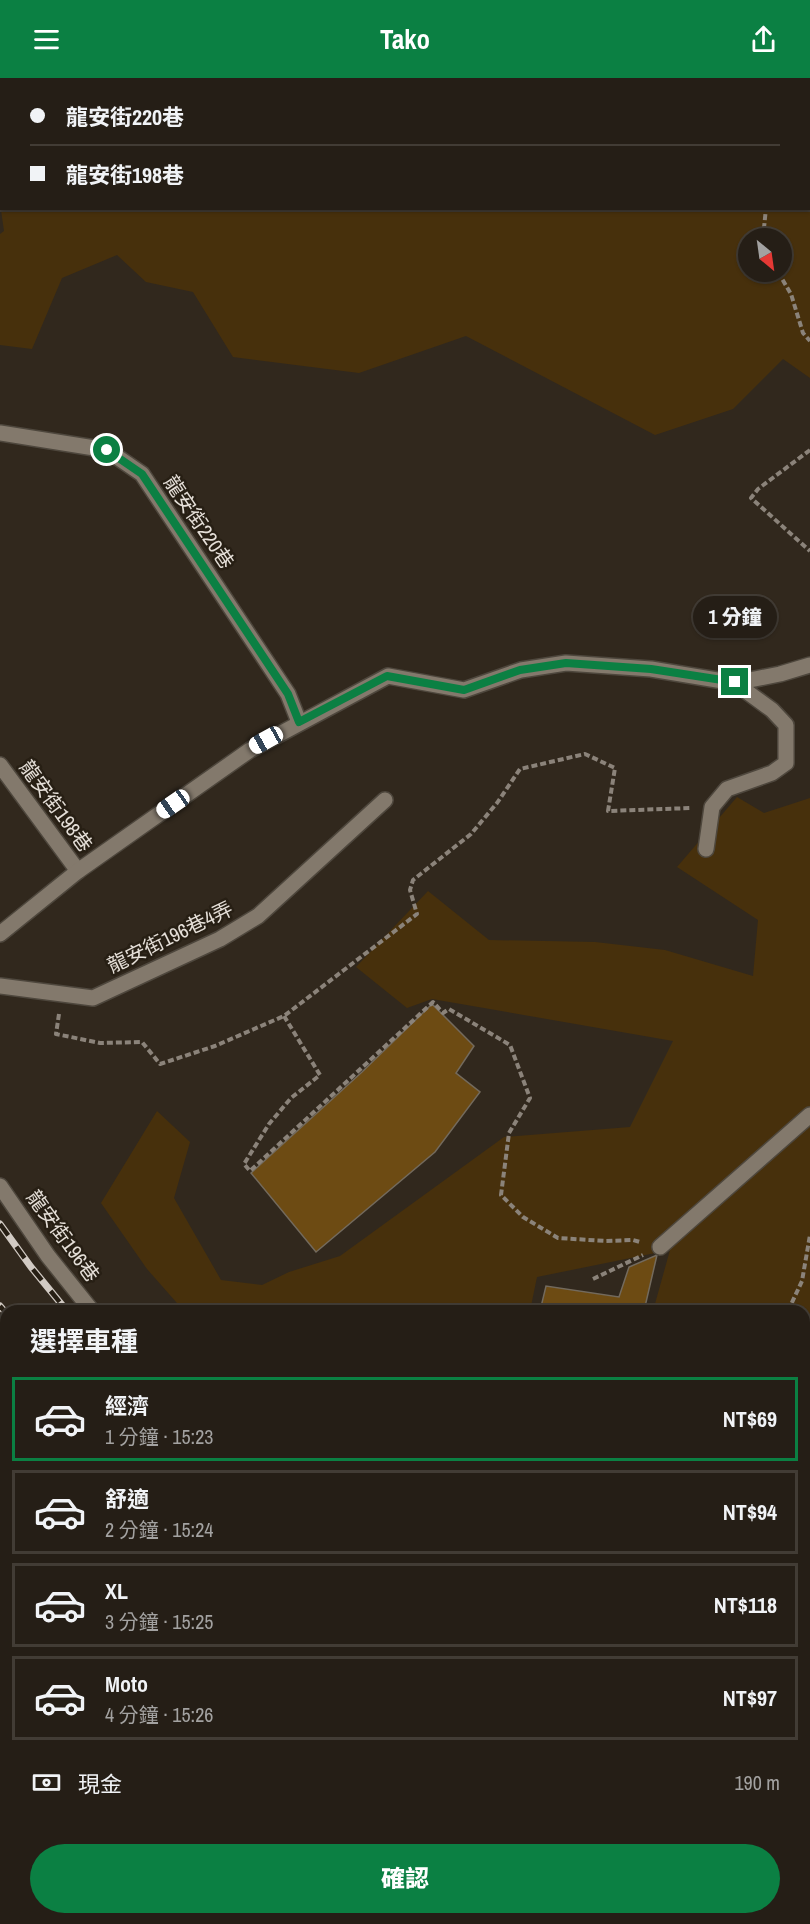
<!DOCTYPE html>
<html lang="zh-TW">
<head>
<meta charset="utf-8">
<style>
  :root { --surface:#251e16; --page:#312b23; --text:#f1f3f6; --muted:#a3a2a1; --line:#423c35; --accent:#0b8043 }
  body { margin:0; font-family:"Archivo Narrow","Noto Sans TC",sans-serif; background:var(--page); color:var(--text); height:100vh; display:flex; flex-direction:column; font-size:22px; white-space:nowrap }
  * { box-sizing:border-box; margin:0 }
  p { font-size:20px; color:var(--muted) }
  .icon { flex:none; width:33px; height:33px; fill:none; stroke:currentColor; stroke-width:2; stroke-linecap:round; stroke-linejoin:round }
  .map { position:relative; flex:1; overflow:hidden }
  .sheet { position:absolute; left:0px; top:1227px; width:810px; height:620px; display:flex; flex-direction:column; background:var(--surface); border-radius:18px 18px 0 0; box-shadow:0 2px 4px #0004,0 0 0 2px var(--line) }
  .sheet>* { flex:none }
  .hud { position:absolute; left:0px; top:0px; width:810px; height:132px; box-shadow:0 2px 4px #0004,0 0 0 2px var(--line); display:grid; align-content:center; height:132px; padding:0 30px; background:var(--surface) }
  .needle { width:39px; rotate:151deg }
  .tools { position:absolute; left:738px; top:150px; display:grid; gap:12px }
  .tools a { display:grid; place-items:center; width:54px; height:54px; border-radius:50%; background:var(--surface); box-shadow:0 2px 4px #0004,0 0 0 2px var(--line); font-size:30px }
  .end { position:absolute; width:27px; height:27px; margin:-14px; border:8px solid #0b8043; background:#fff; box-shadow:0 0 0 3px #fff }
  .from { border-radius:50% }
  .bubble { position:absolute; height:42px; border-radius:21px; background:var(--surface); box-shadow:0 2px 4px #0004,0 0 0 2px var(--line); font-size:20px; font-weight:800; line-height:42px; text-align:center }
  .car { position:absolute; width:18px; height:36px; margin:-18px -9px; border-radius:8px; box-shadow:0 0 4px 2px #0007; background:linear-gradient(#fff 24%,#345 0 40%,#fff 0 76%,#345 0 86%,#fff 0) }
  .hud b { display:flex; align-items:center; gap:21px; height:57px; font-size:22px }
  .hud b+b { border-top:2px solid var(--line) }
  .hud i { width:15px; height:15px; background:var(--text) }
  ul { padding:0; list-style:none }
  li { display:flex; align-items:center; gap:18px; height:84px; margin:0 12px 9px; padding:0 18px; border:3px solid var(--line); border-radius:0px }
  li div { flex:1 }
  li b { display:block; font-size:22px }
  li em { font-style:normal; font-weight:800 }
  li.active { border-color:var(--accent) }
  li>.icon { width:54px; height:54px; stroke-width:1.5 }
  h2 { padding:0 30px; font-size:27px; line-height:72px }
  .pay { display:flex; align-items:center; gap:15px; height:66px; padding:0 30px; font-size:22px }
  .pay p { margin-inline-start:auto }
  .cta { display:flex; gap:12px; margin-top:auto; padding:12px 30px }
  .cta a { flex:1; height:69px; border-radius:36px; background:var(--accent); color:#fff; font-size:24px; font-weight:800; line-height:69px; text-align:center }
  header { display:flex; justify-content:space-between; align-items:center; height:78px; padding:0 30px; background:var(--accent); color:#fff; font-size:27px; font-weight:800 }
  .map>svg:first-child { display:block }
  .green { fill:#47300c; fill-rule:evenodd }
  .building { fill:#6d4b13; stroke:#736a5d; stroke-width:1.5 }
  .lines { fill:none; stroke-linecap:round; stroke-linejoin:round }
  .service-casing { stroke:#4e473d; stroke-width:18 }
  .path { stroke:#8b837a; stroke-width:4; stroke-dasharray:6 3; stroke-linecap:butt }
  .service { stroke:#83796c; stroke-width:15 }
  .rail-casing { stroke:#d1cac3; stroke-width:7 }
  .rail { stroke:#271f14; stroke-width:4.5; stroke-dasharray:14; stroke-linecap:butt }
  .route { stroke:#0b8043; stroke-width:8 }
  .labels { text-anchor:middle; stroke-width:5; stroke-linejoin:round; paint-order:stroke }
  .street-label { font-size:20px; fill:#e5dfd8; stroke:#271f14 }
</style>
</head>
<body>
<header><svg class="icon" aria-label="menu" viewBox="0 0 24 24"><path d="M4 6h16M4 12h16M4 18h16"/></svg>Tako<svg class="icon" aria-label="share" viewBox="0 0 24 24"><path d="M12 15V3M7 8l5-5 5 5M5 13v7h14v-7"/></svg></header>
<div class="map">
<svg width="810" height="1846" viewBox="0 0 810 1846">
  <rect width="100%" height="100%" fill="#31281d"/>
  <g class="green">
    <path d="M0,0H810V300L783,281L733,331L655,357L466,258L359,295L233,279L193,214L146,204L117,177L62,200L32,271L0,267V156L4,153L0,125ZM2,2H808V130H2ZM748,160H782V194H748Z"/>
    <path d="M737,719L764,735L810,720V1491L804,1492V1233H653L670,1172L537,1199L530,1233H184L147,1191L101,1125L157,1033L190,1064L174,1120L221,1202L262,1207L289,1194L340,1178L504,1059L630,1049L673,963L432,921L407,930L356,889L428,813L489,862L595,864L665,872L753,898L758,842L677,789Z"/>
  </g>
  <g class="building">
    <path d="M432,926L474,968L456,995L480,1014L435,1074L316,1174L251,1095L362,994Z"/>
    <path d="M657,1177L644,1233H540L546,1208L619,1219L629,1189Z"/>
  </g>
  <g class="lines">
    <g class="service-casing">
      <g id="service">
        <path d="M0,355L107,372L142,396L288,616L299,644"/>
        <path d="M0,687L78,793"/>
        <path d="M706,771L712,729L727,711L772,695L786,685V647L772,632L735,605"/>
        <path d="M0,856L78,793L250,672L388,598L464,612L521,592L566,585L651,591L735,605L780,596L810,587"/>
        <path d="M0,908L93,920L220,861L258,838L385,722"/>
        <path d="M0,1108L48,1178L92,1233"/>
        <path d="M660,1169L810,1037"/>
        <path d="M0,1278L6,1286"/>
        <path d="M0,1564L6,1568"/>
        <path d="M804,1599L810,1595"/>
        <path d="M135,1840L144,1846"/>
        <path d="M329,1840L332,1843"/>
        <path d="M557,1840L576,1846"/>
        <path d="M104,1846L110,1840"/>
        <path d="M194,1846L198,1840"/>
        <path d="M255,1846L258,1840"/>
      </g>
    </g>
    <g class="path">
      <path d="M792,2L797,0"/>
      <path d="M763,160L766,130"/>
      <path d="M778,194L791,216L803,255L810,263"/>
      <path d="M810,372L758,411L751,420L810,473"/>
      <path d="M59,936L56,956L100,965L142,964L160,986L215,968L284,938L417,836L410,812L413,802L471,756L497,725L520,691L585,676L615,690L608,733L691,730"/>
      <path d="M284,938L320,997L291,1020L269,1046L244,1086L250,1093L433,924L443,935L449,931L510,967L530,1020L509,1055L501,1117L523,1139L558,1160L606,1163L633,1162L640,1164"/>
      <path d="M593,1201L643,1177"/>
      <path d="M788,1233L802,1203L810,1157"/>
      <path d="M0,1407L6,1402"/>
      <path d="M804,1828L810,1829"/>
    </g>
    <use href="#service" class="service"/>
    <g class="rail-casing">
      <g id="rail">
        <path d="M0,1146L31,1189L67,1233"/>
        <path d="M0,1228L6,1235"/>
        <path d="M804,1771L810,1773"/>
        <path d="M804,1799L810,1801"/>
      </g>
    </g>
    <use href="#rail" class="rail"/>
  </g>
  <g class="lines">
    <path class="route" d="M107,372L142,396L288,616L299,644L387,598L464,612L520,592L566,585L651,591L735,604"/>
  </g>
  <g class="labels">
    <g class="street-label">
      <text transform="translate(199 444) rotate(56)" y="7">龍安街220巷</text>
      <text transform="translate(56 728) rotate(54)" y="7">龍安街198巷</text>
      <text transform="translate(170 859) rotate(-26)" y="7">龍安街196巷4弄</text>
      <text transform="translate(63 1158) rotate(54)" y="7">龍安街196巷</text>
    </g>
  </g>
</svg>
<div class="tools">
<a><svg class="needle" viewBox="-14 -14 28 28"><path d="M0-13l5 13h-10z" fill="#e53935"/><path d="M0 13l5-13h-10z" fill="#a3a2a1"/></svg></a>
</div>
<i class="end from" style="left:107px;top:372px"></i>
<i class="end" style="left:735px;top:604px"></i>
<div class="bubble" style="left:693px;top:518px;width:84px">1 分鐘</div>
<i class="car" style="left:266px;top:662px;rotate:241deg"></i>
<i class="car" style="left:173px;top:726px;rotate:235deg"></i>
<div class="hud">
<b><i class="from"></i>龍安街220巷</b>
<b><i></i>龍安街198巷</b>
</div>
<section class="sheet">
<h2>選擇車種</h2>
<ul>
<li class="active"><svg class="icon" aria-label="car" viewBox="0 0 24 24"><path d="M5 17H2v-5l4-1 3-4h7l3 4 3 1v5h-3M9 17h6M6 11h13"/><circle cx="7" cy="17" r="2"/><circle cx="17" cy="17" r="2"/></svg><div><b>經濟</b><p>1 分鐘 · 15:23</p></div><em>NT$69</em></li>
<li><svg class="icon" aria-label="car" viewBox="0 0 24 24"><path d="M5 17H2v-5l4-1 3-4h7l3 4 3 1v5h-3M9 17h6M6 11h13"/><circle cx="7" cy="17" r="2"/><circle cx="17" cy="17" r="2"/></svg><div><b>舒適</b><p>2 分鐘 · 15:24</p></div><em>NT$94</em></li>
<li><svg class="icon" aria-label="car" viewBox="0 0 24 24"><path d="M5 17H2v-5l4-1 3-4h7l3 4 3 1v5h-3M9 17h6M6 11h13"/><circle cx="7" cy="17" r="2"/><circle cx="17" cy="17" r="2"/></svg><div><b>XL</b><p>3 分鐘 · 15:25</p></div><em>NT$118</em></li>
<li><svg class="icon" aria-label="car" viewBox="0 0 24 24"><path d="M5 17H2v-5l4-1 3-4h7l3 4 3 1v5h-3M9 17h6M6 11h13"/><circle cx="7" cy="17" r="2"/><circle cx="17" cy="17" r="2"/></svg><div><b>Moto</b><p>4 分鐘 · 15:26</p></div><em>NT$97</em></li>
</ul>
<div class="pay"><svg class="icon" aria-label="cash" viewBox="0 0 24 24"><path d="M3 7h18v10H3z"/><circle cx="12" cy="12" r="2"/></svg>現金<p>190 m</p></div>
<div class="cta"><a>確認</a></div>
</section>
</div>
</body>
</html>
